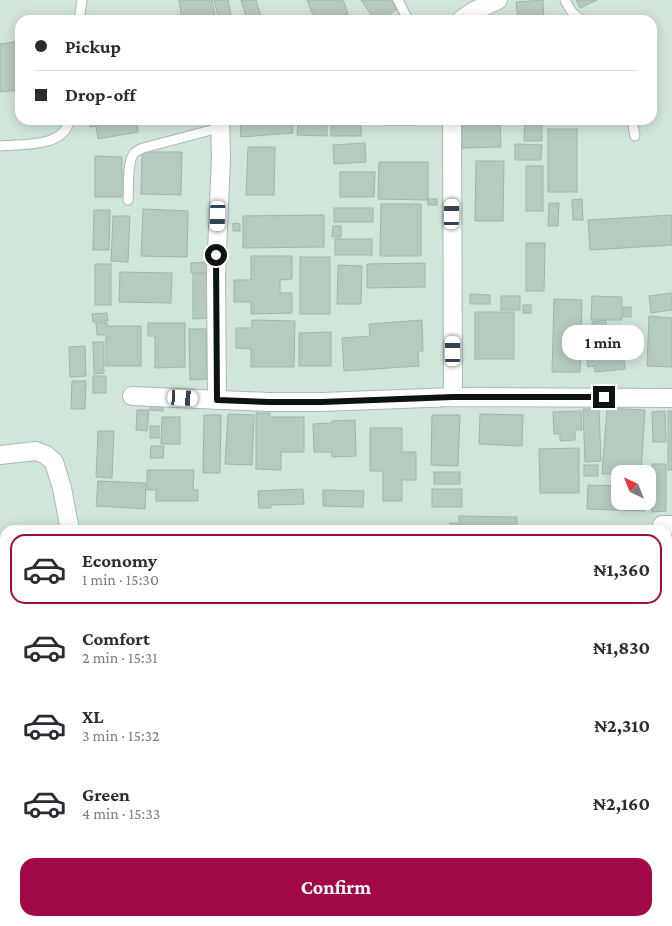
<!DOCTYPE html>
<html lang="en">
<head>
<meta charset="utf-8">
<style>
  :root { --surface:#fff; --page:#f2f2f3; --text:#2b2b33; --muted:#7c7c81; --line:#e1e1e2; --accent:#a20845 }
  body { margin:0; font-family:"Crimson Pro",serif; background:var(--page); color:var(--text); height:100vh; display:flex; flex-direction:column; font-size:19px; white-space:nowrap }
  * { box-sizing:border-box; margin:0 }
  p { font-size:16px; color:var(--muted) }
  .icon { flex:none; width:28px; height:28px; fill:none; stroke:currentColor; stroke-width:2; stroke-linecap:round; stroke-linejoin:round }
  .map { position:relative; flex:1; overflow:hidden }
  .panel { position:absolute; left:0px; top:525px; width:672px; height:401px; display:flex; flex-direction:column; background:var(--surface); border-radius:15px 15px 0 0; box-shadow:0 2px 12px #0003 }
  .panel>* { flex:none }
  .hud { position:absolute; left:15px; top:15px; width:642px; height:110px; border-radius:15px; box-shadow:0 2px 12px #0003; display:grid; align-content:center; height:110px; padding:0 20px; background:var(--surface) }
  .needle { width:32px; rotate:317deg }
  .fabs { position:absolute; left:611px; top:465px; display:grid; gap:10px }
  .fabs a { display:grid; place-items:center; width:45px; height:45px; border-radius:10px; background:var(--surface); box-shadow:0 2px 12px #0003; font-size:25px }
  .end { position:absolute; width:22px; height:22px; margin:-11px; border:6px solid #0c140f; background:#fff; box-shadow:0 0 0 2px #fff }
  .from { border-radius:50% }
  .bubble { position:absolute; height:35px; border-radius:15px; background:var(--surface); box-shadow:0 2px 12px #0003; font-size:16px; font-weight:700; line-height:35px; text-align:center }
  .car { position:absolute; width:15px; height:30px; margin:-15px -8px; border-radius:6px; box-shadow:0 0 4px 1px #0007; background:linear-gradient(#fff 24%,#345 0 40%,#fff 0 76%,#345 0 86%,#fff 0) }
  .hud b { display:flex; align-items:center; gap:18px; height:48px; font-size:19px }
  .hud b+b { border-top:1px solid var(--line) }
  .hud i { width:12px; height:12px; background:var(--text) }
  ul { padding:9px 0 0; list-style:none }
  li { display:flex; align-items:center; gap:15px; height:70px; margin:0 10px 8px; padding:0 10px; border:2px solid transparent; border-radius:15px }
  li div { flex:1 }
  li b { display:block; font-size:19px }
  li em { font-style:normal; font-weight:700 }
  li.active { border-color:var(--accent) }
  li>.icon { width:45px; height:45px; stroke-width:1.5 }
  .primary-button { display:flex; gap:10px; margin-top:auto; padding:10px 20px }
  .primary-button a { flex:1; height:58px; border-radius:15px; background:var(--accent); color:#fff; font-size:20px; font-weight:700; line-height:58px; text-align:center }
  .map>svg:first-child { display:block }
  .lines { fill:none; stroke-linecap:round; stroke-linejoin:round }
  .stream { stroke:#4e6a59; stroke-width:5 }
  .building { fill:#b5cbbd; stroke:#9fb5a7 }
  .service-casing { stroke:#a6bbae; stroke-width:11 }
  .minor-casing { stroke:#a6bbae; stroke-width:20 }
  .service { stroke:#fff; stroke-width:9 }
  .minor { stroke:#fff; stroke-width:18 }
  .route { stroke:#0c140f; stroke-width:6 }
</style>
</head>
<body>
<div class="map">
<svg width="672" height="926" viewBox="0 0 672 926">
  <rect width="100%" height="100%" fill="#d0e6d8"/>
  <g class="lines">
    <path class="stream" d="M0,861L5,858"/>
  </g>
  <g class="building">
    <path d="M179,0H212L216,20H182Z"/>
    <path d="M214,0H228L232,20H219Z"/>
    <path d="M241,0H256L262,20H247Z"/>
    <path d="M307,0H343L348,14L333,20H315Z"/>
    <path d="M361,0H391L397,9L382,20H375Z"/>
    <path d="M543,0L544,20H518L516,2Z"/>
    <path d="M576,0H597L580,8Z"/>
    <path d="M20,41V90L0,92V44Z"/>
    <path d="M89,120H136L138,132L98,139L96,126L90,127Z"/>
    <path d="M240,120H292L293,133L241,137Z"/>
    <path d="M298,120H327V136L297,135Z"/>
    <rect x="331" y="120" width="30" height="16"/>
    <rect x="384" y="120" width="32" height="5"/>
    <path d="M462,120H500L501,147L462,148Z"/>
    <path d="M525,120H542V141H524Z"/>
    <rect x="548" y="129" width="29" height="63"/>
    <path d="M365,143L366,162L334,164L333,145Z"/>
    <path d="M515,144L542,145L541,160H515Z"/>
    <path d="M248,147H275L274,195H246Z"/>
    <path d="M142,152H182L181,195L141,194Z"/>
    <path d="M95,156L122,157V197H95Z"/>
    <path d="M476,161H504L503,221H475Z"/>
    <path d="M379,162H428V200L378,199Z"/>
    <rect x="526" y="166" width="17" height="45"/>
    <path d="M340,172H375L374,197H340Z"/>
    <rect x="428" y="199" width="9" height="6"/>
    <path d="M582,199L583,220H573L572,200Z"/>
    <path d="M549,203H559L558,226H548Z"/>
    <path d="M381,204H421V256H380Z"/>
    <rect x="334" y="208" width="39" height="14"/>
    <path d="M143,209L188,211L187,257L141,256Z"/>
    <path d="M94,210H110L109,250H93Z"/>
    <path d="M324,215V247L243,248V216Z"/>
    <path d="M672,215V245L590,250L588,220Z"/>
    <path d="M113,216H130L128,262L111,261Z"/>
    <path d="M233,223L240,224V231H233Z"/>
    <path d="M333,226H341V237H332Z"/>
    <rect x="335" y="239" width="37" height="16"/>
    <path d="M526,243H545L544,291H526Z"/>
    <path d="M251,256H292V279L280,280V293H292V313L251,314V302H234V280H251Z"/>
    <rect x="300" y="257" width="30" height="57"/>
    <path d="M208,262V273H191V263Z"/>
    <path d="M425,263V287L367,288V264Z"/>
    <rect x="95" y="264" width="16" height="41"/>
    <path d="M338,265L362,266L361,304H337Z"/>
    <path d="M120,272L172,273L171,303L119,302Z"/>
    <path d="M193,274H208V318L193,319Z"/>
    <path d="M672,293V310L651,313L649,296Z"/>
    <path d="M470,294L490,295V304H470Z"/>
    <rect x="501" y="296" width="19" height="14"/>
    <path d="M592,296L622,297V320H591Z"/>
    <path d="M554,299L582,300L580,372H552Z"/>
    <rect x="523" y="305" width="8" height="8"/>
    <rect x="623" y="307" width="8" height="10"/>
    <rect x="475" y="312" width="39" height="47"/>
    <path d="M107,313L108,321L93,322L92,314Z"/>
    <path d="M649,316L672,318V367L647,366Z"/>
    <path d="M252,320L295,321L294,367H251V349L236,348V328H252Z"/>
    <path d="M422,320L423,351H418L419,366L344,371L342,338L370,336L369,324Z"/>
    <path d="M606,320V327L620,325L625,369L595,372V366L588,367L583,328L592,326V322Z"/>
    <path d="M96,323H107V326H141V366H106V335H97Z"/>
    <path d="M148,323H185V367L155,368V336H148Z"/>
    <path d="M189,329H206L207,379L190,380Z"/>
    <path d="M331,332V366H299V333Z"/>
    <path d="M93,342H104V373L94,374Z"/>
    <path d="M85,346L86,376L70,377L69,347Z"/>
    <rect x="93" y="376" width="13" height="17"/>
    <path d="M72,381H86L85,409H71Z"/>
    <path d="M151,402L163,403V411L150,410Z"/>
    <path d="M607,408L645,410L641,474H602Z"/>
    <path d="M583,409H599L601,461L585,462Z"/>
    <path d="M137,410H149L147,431L136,430Z"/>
    <path d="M581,411L582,430H575V440L560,441V434H554L553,412Z"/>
    <path d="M665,411L666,442H653L652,412Z"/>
    <rect x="668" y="411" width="4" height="59"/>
    <path d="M256,413H270V417H304V452H281V470L256,469Z"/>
    <path d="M228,414L254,415L252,465L225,464Z"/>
    <path d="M480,414L523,415L522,446L479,444Z"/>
    <path d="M204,415H221L220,473H203Z"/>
    <path d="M432,415H460L458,466L431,465Z"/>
    <path d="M162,417H180V444H161Z"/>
    <path d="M355,420L356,456L332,457V452H314L313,424L332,423V421Z"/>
    <rect x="150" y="426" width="9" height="12"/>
    <path d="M370,428H402V452H416V480H402V501H383V471H370Z"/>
    <path d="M98,431H114L112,478L96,477Z"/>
    <path d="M151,446H164L163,458H150Z"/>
    <path d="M579,448V493H540L539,449Z"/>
    <path d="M652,464H666V511L652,512Z"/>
    <rect x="584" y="465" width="14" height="11"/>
    <path d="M147,470H194L193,490H198V501H156V490H147Z"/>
    <rect x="434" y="472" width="26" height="12"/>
    <path d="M98,481L146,483L145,509L96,506Z"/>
    <path d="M588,485L620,486V501H645V511L587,509Z"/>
    <path d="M303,489L304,504L271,505V508H259L258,491Z"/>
    <rect x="432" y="489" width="30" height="18"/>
    <path d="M323,490L364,491L363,507L323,506Z"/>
    <path d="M459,516L517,517V530H459Z"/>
    <rect x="450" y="523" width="7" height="7"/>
    <rect x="668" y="540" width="4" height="41"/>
    <path d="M668,605L672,606V659H668Z"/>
    <path d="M672,717V771H668V718Z"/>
    <rect x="668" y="785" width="4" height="11"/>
    <path d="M672,800V850L668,851V801Z"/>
    <path d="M668,865H672V907L668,908Z"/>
  </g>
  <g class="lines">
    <g class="service-casing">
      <g id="service">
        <path d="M398,0L408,20"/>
        <path d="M565,0C570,9 573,16 582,20"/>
        <path d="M79,20L82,0"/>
        <path d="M632,120L635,136"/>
        <path d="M0,146C21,144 65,148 69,120"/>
        <path d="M128,200C129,189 127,164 133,155C135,151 139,150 143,148L219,128"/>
      </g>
    </g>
    <g class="minor-casing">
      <g id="minor">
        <path d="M461,20L474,11L498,0"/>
        <path d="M452,120L453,397"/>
        <path d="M132,396L269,402H322L453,397L672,398"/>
        <path d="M217,400L216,275L221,158L220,120"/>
        <path d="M0,455L36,451L46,455L54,462L62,488L70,530"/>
        <path d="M662,525H672"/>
        <path d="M0,637L5,636"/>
        <path d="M668,687H672"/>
      </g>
    </g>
    <use href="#service" class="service"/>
    <use href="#minor" class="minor"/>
  </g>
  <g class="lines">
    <path class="route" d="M216,255L217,400L269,402H322L453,397H604"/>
  </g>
</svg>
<div class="fabs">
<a><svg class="needle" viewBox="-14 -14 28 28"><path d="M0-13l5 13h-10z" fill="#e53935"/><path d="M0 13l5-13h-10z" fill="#7c7c81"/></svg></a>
</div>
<i class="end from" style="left:216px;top:255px"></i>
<i class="end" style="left:604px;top:397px"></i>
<div class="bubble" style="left:562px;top:325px;width:82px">1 min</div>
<i class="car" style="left:452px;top:214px;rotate:1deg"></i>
<i class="car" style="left:218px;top:216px;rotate:182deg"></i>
<i class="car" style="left:453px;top:351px;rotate:0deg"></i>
<i class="car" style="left:183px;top:398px;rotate:93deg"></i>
<div class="hud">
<b><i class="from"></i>Pickup</b>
<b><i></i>Drop-off</b>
</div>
<section class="panel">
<ul>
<li class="active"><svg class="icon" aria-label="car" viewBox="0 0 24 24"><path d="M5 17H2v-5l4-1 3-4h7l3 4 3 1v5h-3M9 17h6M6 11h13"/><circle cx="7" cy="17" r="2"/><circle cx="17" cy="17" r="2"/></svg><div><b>Economy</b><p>1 min · 15:30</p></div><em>₦1,360</em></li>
<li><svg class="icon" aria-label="car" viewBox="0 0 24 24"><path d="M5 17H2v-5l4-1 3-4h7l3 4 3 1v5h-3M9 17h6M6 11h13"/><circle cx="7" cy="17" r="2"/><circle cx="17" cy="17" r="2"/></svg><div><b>Comfort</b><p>2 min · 15:31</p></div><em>₦1,830</em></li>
<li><svg class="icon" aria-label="car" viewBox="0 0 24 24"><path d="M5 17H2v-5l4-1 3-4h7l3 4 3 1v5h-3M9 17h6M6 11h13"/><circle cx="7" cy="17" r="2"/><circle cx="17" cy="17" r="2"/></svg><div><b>XL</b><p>3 min · 15:32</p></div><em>₦2,310</em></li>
<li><svg class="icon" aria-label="car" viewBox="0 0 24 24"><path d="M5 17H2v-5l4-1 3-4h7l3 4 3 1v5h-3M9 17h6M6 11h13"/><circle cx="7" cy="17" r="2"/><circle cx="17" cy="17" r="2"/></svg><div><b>Green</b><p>4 min · 15:33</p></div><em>₦2,160</em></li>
</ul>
<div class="primary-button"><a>Confirm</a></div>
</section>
</div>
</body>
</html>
